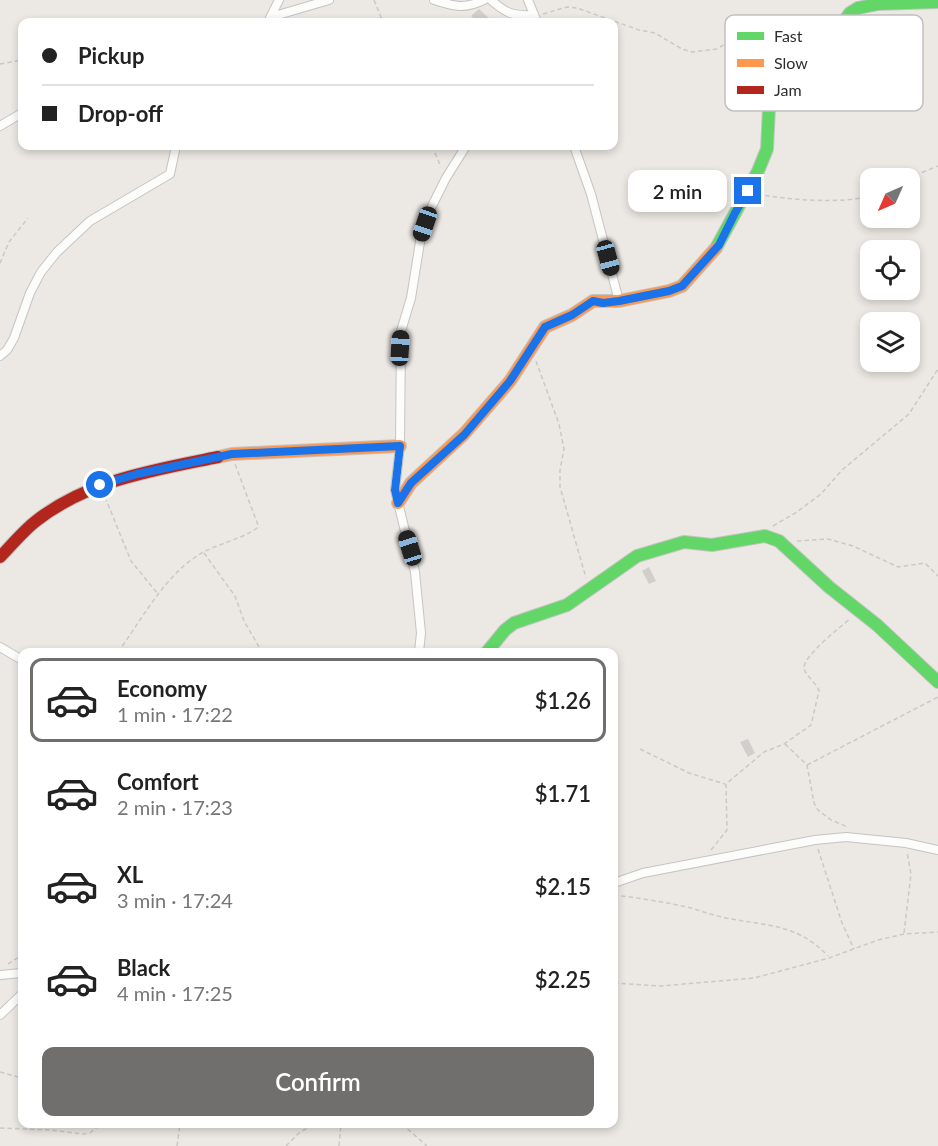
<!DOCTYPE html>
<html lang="en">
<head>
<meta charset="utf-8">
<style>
  :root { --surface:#fff; --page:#f6f6f6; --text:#222; --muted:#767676; --line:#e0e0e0; --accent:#706f6e }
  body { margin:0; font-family:Lato,sans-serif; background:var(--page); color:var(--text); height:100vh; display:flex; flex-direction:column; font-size:22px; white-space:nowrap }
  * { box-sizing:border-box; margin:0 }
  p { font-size:20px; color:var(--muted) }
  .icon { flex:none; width:33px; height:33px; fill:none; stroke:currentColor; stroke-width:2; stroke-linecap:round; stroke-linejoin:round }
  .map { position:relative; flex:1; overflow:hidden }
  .side { position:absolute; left:18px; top:648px; width:600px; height:480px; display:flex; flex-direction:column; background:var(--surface); border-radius:12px; box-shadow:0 3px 9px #0003 }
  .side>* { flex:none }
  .top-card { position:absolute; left:18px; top:18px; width:600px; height:132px; border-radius:12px; box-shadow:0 3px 9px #0003; display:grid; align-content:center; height:132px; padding:0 24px; background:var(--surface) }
  .needle { width:39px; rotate:225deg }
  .tools { position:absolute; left:860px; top:168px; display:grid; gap:12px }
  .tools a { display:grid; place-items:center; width:60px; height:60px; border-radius:12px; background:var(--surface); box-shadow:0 3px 9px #0003; font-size:30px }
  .end { position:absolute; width:27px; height:27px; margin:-14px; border:8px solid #1a73e8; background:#fff; box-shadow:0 0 0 3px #fff }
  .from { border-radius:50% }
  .bubble { position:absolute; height:42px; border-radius:12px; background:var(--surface); box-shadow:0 3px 9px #0003; font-size:20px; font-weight:600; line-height:42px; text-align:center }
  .car { position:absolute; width:18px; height:36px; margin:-18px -9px; border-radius:8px; box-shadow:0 0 4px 2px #0007; background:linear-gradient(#222 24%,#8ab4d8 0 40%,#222 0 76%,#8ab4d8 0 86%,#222 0) }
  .top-card b { display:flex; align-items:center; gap:21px; height:57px; font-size:22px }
  .top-card b+b { border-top:2px solid var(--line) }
  .top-card i { width:15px; height:15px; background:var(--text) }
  ul { padding:10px 0 0; list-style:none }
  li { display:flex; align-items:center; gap:18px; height:84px; margin:0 12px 9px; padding:0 12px; border:3px solid transparent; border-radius:12px }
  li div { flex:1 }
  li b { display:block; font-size:22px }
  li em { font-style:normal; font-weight:600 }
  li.on { border-color:var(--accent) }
  li>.icon { width:54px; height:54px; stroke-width:1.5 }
  .button { display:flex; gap:12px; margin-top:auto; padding:12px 24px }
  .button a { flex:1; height:69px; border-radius:12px; background:var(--accent); color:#fff; font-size:24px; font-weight:600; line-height:69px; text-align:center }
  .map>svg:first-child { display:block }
  .building { fill:#d1cecb }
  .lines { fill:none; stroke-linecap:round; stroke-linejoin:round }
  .street-casing { stroke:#c5c4c5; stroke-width:10 }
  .fast-casing { stroke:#c5c4c5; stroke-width:14 }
  .slow-casing { stroke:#c5c4c5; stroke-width:14 }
  .jam-casing { stroke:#c5c4c5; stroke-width:14 }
  .path { stroke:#c9c9c8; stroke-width:1.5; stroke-dasharray:4.5 3; stroke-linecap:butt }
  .street { stroke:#fcfcfb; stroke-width:8 }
  .fast { stroke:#63d668; stroke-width:12 }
  .slow { stroke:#ff974d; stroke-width:12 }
  .jam { stroke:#b3261e; stroke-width:12 }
  .route { stroke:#1a73e8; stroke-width:8 }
  .key { fill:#fff; stroke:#c0c0c0; stroke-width:1.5 }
  .key-label { font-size:16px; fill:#2e2e2e }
</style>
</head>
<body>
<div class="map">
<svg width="938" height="1146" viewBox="0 0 938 1146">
  <rect width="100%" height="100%" fill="#ece8e4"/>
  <g class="building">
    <path d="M479,9L493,22H478L471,16Z"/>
    <path d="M649,567L656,581L649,584L642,571Z"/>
    <path d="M748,739L755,753L748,757L740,742Z"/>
  </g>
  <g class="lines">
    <g class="street-casing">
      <g id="street">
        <path d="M434,0C455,6 463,10 484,0"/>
        <path d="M491,0C507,14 513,16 534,15"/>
        <path d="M528,0L537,22"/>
        <path d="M271,17L329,0"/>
        <path d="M268,22L279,0"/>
        <path d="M0,126L22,113"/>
        <path d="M574,146L591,194L619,301"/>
        <path d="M0,356L7,350L14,338L30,293L41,272L57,252L90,221L170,174L176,146"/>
        <path d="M0,647L22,660"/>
        <path d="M419,652L421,633L415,572L395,490L400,446L401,331L411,298L421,236L429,212L446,178L466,146"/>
        <path d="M614,883L643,873L815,840L846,837L906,843L938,850"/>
        <path d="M0,975L22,973"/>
        <path d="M0,1015L22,994"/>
      </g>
    </g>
    <g class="fast-casing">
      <g id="fast">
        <path d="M716,248L758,171L767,149L769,108L767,87L769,76L804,37L831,33L839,28L850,13L858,8L878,4L938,2"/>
        <path d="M487,652L505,630L514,623L567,605L637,556L684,542L712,545L765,536L779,541L829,587L877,625L938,682"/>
      </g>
    </g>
    <g class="slow-casing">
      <g id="slow">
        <path d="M218,457L232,454L400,446"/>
        <path d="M398,503L411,483L464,434L510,381L545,327L572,315L593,301H619L669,291L682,286L716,248"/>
      </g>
    </g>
    <g class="jam-casing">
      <path id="jam" d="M0,557C12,545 23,531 36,521C88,480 155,470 218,457"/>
    </g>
    <g class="path">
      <path d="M374,0L383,22"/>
      <path d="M543,14L567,7L577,8L639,30L655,33L682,49L692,52L717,49L751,28L758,27L776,33L791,35"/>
      <path d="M0,64L22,60"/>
      <path d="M432,146L441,167"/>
      <path d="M908,178L938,166"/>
      <path d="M758,194C786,200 843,204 870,196"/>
      <path d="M0,263L9,242L28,218"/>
      <path d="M536,361L559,424L564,449L560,470V487L586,578"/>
      <path d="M105,497L131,561L158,594"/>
      <path d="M773,526L797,512L821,494L842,470L909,414L938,369"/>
      <path d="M797,541L828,539L853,546L898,567L925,563L938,576"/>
      <path d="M204,553L235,596L244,621L262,652"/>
      <path d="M118,652C140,622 163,579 194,558C213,544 239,541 257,528L258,525L235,464"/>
      <path d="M785,744L807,765L814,803L818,810L831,820L848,827"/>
      <path d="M640,749L689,773L725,784"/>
      <path d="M807,765L938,697"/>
      <path d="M818,849L842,923L854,949"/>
      <path d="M711,850L727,830L726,784L764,752L784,744L811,725L819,691C817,683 804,675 804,667C805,655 840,627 850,619"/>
      <path d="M614,895C639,898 666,902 691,908C704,912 718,917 731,919C771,926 798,925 828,956"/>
      <path d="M904,933L911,874L907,852"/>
      <path d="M8,964L22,955"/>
      <path d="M614,983L661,986L754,978L829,958L878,940L904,934L938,932"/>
      <path d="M0,1072L22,1078"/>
      <path d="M402,1124L427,1146"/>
      <path d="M0,1128L50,1130L83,1134L90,1133L101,1124"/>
      <path d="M177,1146L180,1124"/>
      <path d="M286,1146L300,1132L316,1124"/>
      <path d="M339,1146L341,1124"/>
    </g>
    <use href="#street" class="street"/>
    <use href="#fast" class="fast"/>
    <use href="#slow" class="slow"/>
    <use href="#jam" class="jam"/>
  </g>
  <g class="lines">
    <path class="route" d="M100,485L137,474L232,454L400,446L395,490L398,503L411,483L464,435L510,381L545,327L572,315L593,301L603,303L619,301L669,291L682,286L719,245L735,213L748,191"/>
  </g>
  <rect x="725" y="15" width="198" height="96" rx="9" class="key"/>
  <rect x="737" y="32" width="27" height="8" fill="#63d668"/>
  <rect x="737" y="59" width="27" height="8" fill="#ff974d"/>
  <rect x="737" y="86" width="27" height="8" fill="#b3261e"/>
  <g class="key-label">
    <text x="774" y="42">Fast</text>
    <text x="774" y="69">Slow</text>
    <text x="774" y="96">Jam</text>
  </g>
</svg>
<div class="tools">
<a><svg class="needle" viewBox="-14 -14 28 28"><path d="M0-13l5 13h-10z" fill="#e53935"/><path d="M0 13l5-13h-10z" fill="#767676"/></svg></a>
<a><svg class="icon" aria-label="locate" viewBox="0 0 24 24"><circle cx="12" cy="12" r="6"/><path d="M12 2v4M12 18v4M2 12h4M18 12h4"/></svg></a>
<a><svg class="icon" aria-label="layers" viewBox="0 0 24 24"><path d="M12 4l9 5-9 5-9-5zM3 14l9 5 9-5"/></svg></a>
</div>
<i class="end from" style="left:100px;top:485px"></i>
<i class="end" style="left:748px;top:191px"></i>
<div class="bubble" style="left:628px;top:170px;width:99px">2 min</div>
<i class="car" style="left:425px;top:224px;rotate:199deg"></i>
<i class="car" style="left:608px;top:258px;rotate:165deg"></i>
<i class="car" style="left:400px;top:348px;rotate:3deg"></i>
<i class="car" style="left:410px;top:548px;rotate:343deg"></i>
<div class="top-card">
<b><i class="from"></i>Pickup</b>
<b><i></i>Drop-off</b>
</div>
<section class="side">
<ul>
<li class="on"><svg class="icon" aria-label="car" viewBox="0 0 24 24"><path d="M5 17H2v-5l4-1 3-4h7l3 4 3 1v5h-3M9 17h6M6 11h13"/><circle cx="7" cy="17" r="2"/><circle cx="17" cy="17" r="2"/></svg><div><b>Economy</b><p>1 min · 17:22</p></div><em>$1.26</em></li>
<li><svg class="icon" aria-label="car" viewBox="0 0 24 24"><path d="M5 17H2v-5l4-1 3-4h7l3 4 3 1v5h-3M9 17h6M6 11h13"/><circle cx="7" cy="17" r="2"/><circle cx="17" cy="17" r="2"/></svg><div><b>Comfort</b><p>2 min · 17:23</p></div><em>$1.71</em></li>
<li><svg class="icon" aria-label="car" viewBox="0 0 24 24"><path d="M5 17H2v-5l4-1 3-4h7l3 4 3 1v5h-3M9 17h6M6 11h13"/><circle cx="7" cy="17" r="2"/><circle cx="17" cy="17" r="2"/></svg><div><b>XL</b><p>3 min · 17:24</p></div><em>$2.15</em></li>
<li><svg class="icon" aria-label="car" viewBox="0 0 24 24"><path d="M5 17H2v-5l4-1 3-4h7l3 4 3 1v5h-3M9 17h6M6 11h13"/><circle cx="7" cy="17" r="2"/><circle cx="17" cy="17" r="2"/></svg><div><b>Black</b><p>4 min · 17:25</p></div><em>$2.25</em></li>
</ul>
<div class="button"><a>Confirm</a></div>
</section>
</div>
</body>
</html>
